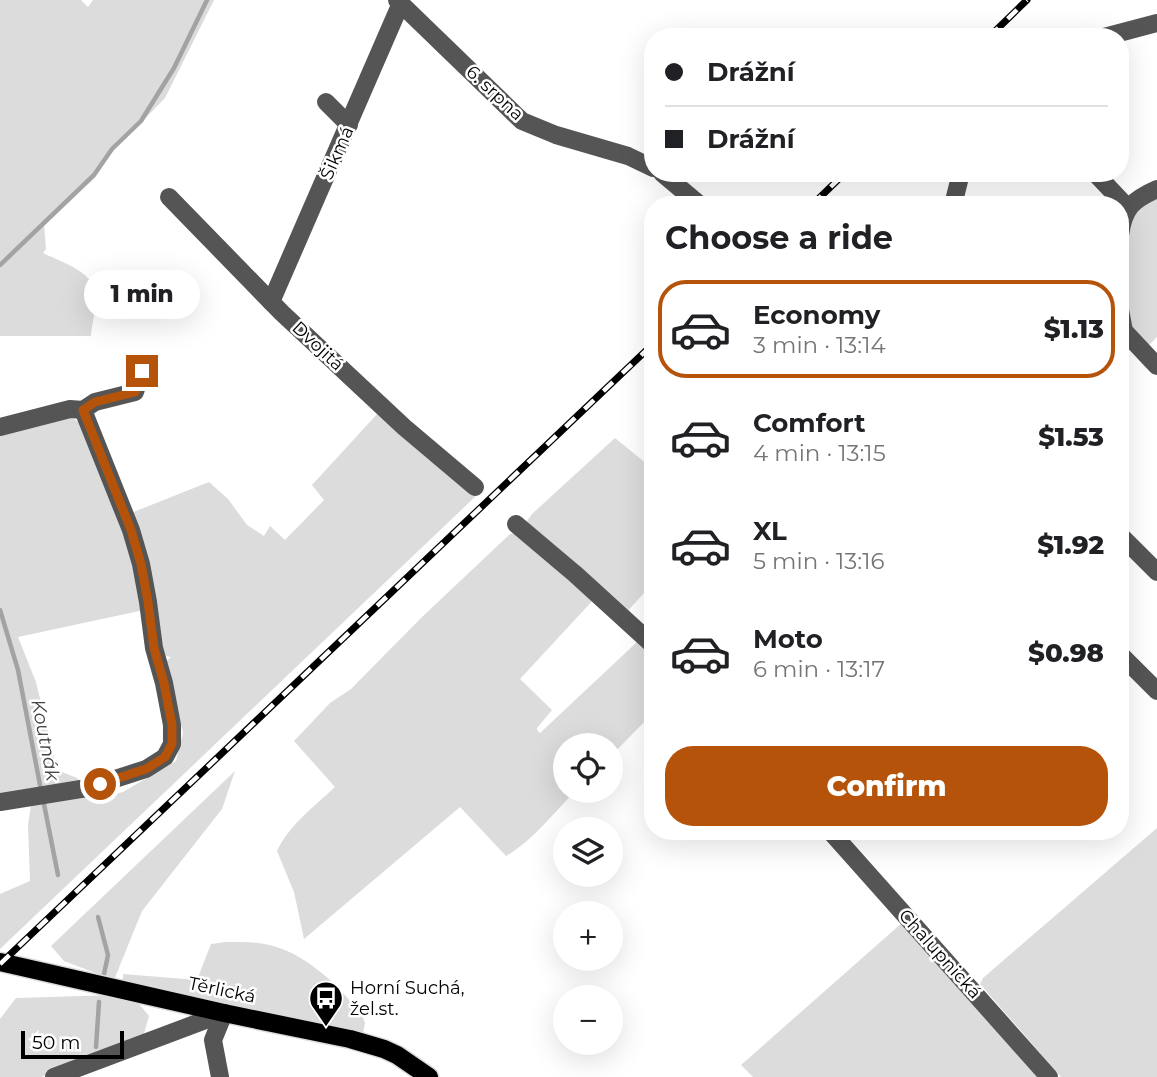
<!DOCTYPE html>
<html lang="en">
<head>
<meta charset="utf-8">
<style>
  :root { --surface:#fff; --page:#f6f6f6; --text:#202124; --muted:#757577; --line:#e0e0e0; --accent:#b45309 }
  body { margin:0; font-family:Montserrat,sans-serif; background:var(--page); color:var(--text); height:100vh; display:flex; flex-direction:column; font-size:26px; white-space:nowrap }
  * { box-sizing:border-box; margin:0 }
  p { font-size:23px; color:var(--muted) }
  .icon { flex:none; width:38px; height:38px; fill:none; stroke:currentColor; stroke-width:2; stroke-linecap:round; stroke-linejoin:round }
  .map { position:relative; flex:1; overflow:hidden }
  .panel { position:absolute; left:644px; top:196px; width:485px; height:644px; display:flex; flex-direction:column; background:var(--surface); border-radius:28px; box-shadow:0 7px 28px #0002 }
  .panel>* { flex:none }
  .top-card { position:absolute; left:644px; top:28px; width:485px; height:154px; border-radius:28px; box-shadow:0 7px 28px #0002; display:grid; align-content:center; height:154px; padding:0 21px; background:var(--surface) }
  .tools { position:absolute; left:553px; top:733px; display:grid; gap:14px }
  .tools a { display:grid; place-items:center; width:70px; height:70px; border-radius:50%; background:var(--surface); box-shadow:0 7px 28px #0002; font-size:35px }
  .scale { position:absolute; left:21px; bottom:18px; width:103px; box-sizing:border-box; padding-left:7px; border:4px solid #000; border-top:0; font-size:19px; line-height:24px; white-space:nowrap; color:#000; -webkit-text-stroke:5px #fff; paint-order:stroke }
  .end { position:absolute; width:32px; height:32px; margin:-16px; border:9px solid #b45309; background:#fff; box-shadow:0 0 0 4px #fff }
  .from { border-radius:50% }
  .bubble { position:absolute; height:49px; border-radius:24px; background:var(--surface); box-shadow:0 7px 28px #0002; font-size:23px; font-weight:800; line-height:49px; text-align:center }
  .top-card b { display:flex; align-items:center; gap:24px; height:66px; font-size:26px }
  .top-card b+b { border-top:2px solid var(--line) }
  .top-card i { width:18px; height:18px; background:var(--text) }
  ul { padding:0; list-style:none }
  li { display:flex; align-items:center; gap:21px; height:98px; margin:0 14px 10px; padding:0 7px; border:4px solid transparent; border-radius:28px }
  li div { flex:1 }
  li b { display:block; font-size:26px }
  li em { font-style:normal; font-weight:800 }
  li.on { border-color:var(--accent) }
  li>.icon { width:63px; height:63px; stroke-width:1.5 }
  h2 { padding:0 21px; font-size:32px; line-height:84px }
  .primary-button { display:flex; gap:14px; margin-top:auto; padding:14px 21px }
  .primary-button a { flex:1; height:80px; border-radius:28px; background:var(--accent); color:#fff; font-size:28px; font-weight:800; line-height:80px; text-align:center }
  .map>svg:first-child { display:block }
  .green { fill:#dcdcdc }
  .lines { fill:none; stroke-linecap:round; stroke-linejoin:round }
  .stream { stroke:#a3a3a3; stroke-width:4.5 }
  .major-casing { stroke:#dbdbdb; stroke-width:21 }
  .minor { stroke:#555; stroke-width:18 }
  .major { stroke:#000; stroke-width:18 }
  .rail-casing { stroke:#000; stroke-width:7 }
  .rail { stroke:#fff; stroke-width:4.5; stroke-dasharray:13; stroke-linecap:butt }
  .route { stroke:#b45309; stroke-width:9 }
  .labels { text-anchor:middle; stroke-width:5; stroke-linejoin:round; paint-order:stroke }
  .street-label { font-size:18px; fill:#000; stroke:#fff }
  .poi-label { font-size:18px; fill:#000; stroke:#fff; text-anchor:start }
  .water-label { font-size:19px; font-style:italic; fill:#444; stroke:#fff }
</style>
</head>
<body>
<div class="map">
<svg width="1157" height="1077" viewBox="0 0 1157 1077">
  <rect width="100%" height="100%" fill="#fff"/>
  <g class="green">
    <path d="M0,0H81L88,7L93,0H214L165,98L127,137V135L112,149L94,175L44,223L46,249L43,253C61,262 96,272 96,297C96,309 92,323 91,336H0Z"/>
    <path d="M1157,194V337L1147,347L1134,331L1125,311L1124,262L1125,235L1138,207Z"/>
    <path d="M378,413L427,458L477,495L0,949V894L30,881L28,825L33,792L0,798V433L67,415L86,426L124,526L144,610L18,637L36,682L57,770L77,778L95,799L123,792L176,761L183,733L166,661L171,657L166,656L161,650L131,513L209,482L228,499L247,525L264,536L270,526L285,540L324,500L312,485Z"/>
    <path d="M615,438L653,469V583L625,614L528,529L527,521L532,514Z"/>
    <path d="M519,533L596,597L520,679L552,710L537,728V730L540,733L637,642L653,657V713L611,756V746H565V791H575C555,812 531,842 506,856L460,807L304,939L294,892L277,851C289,825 315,806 335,787L294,741L330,703L351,689L421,618L510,534Z"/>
    <path d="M235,771L222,809L142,911L114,980L64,961L51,946Z"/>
    <path d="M1157,828V1077H1061L980,984L983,978Z"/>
    <path d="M903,922L1037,1077H753L741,1065Z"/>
    <path d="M226,942C239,942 253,942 265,944C305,952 337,984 362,1015L365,1023L363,1033L123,981V974L197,980L211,944Z"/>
    <path d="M113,995L135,999L149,1016L143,1037L41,1077H0V1019L16,998Z"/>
  </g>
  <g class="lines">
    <g class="stream">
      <path d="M0,265L94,175L112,149L141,121L174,68L207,0"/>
      <path d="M0,610L18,670L41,790"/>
      <path d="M43,799L58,875"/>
      <path d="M98,917L108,955L103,979"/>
      <path d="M96,1047L99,1002"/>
    </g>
    <g class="major-casing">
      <path id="major" d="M0,962L224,1013L350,1039L384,1049L397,1055L429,1077"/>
    </g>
    <g class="minor">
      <path d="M397,0L522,121L556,135L628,156L653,168"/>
      <path d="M1104,37L1157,23"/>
      <path d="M326,102L349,125"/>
      <path d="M662,173L700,205"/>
      <path d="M1095,173L1128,208"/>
      <path d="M169,197L282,313L404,427L475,487"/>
      <path d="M953,205L961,173"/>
      <path d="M1120,235C1124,208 1132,200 1157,189"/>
      <path d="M271,302L401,3"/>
      <path d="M1120,310L1124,331L1157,366"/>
      <path d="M0,427L70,409L83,410"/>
      <path d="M516,524L574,573L653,645"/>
      <path d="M1120,535L1157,572"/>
      <path d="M1120,654L1157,691"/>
      <path d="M0,802L87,788L146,769L165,757L172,744V725L164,683L154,648L148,602L141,564L131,530L83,410L95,402L135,392L142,371"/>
      <path d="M830,831L1049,1077"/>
      <path d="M54,1077L224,1013"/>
      <path d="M220,1077L213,1040L224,1013"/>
    </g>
    <use href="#major" class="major"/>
    <g class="rail-casing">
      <g id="rail">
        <path d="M989,37L1027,0"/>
        <path d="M812,205L845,173"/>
        <path d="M0,964L653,344"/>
      </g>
    </g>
    <use href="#rail" class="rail"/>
  </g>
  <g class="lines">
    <path class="route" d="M100,784L146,769L165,757L172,744V725L164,683L154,648L148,602L141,564L131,530L83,410L95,402L135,392L142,371"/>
  </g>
  <defs>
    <g id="bus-pin" transform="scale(1.75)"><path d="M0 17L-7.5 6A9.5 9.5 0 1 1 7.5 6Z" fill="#000" stroke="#fff"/><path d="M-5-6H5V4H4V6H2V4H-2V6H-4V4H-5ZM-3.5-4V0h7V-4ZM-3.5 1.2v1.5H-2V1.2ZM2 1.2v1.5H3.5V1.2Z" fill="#fff"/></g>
  </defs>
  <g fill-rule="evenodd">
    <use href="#bus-pin" x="326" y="998"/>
  </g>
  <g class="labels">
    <g class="street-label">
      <text transform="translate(495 93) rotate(43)" y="6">6. srpna</text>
      <text transform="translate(337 153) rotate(-66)" y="6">Šikmá</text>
      <text transform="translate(318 346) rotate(43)" y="6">Dvojitá</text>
      <text transform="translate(940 954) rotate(48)" y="6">Chalupnická</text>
      <text transform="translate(222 990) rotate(12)" y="6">Těrlická</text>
    </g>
    <g class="poi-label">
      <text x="350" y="994">Horní Suchá,<tspan x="350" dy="21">žel.st.</tspan></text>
    </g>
    <g class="water-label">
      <text transform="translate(46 740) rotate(79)" y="7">Koutnák</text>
    </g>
  </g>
</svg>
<div class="tools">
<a><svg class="icon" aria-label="locate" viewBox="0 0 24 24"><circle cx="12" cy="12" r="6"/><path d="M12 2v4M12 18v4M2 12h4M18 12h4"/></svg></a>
<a><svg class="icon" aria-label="layers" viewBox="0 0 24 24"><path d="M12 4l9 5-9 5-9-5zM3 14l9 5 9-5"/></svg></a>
<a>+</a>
<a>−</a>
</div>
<div class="scale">50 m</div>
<i class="end from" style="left:100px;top:784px"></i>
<i class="end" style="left:142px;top:371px"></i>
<div class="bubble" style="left:84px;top:270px;width:116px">1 min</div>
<div class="top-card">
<b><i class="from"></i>Drážní</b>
<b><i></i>Drážní</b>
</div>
<section class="panel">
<h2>Choose a ride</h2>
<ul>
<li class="on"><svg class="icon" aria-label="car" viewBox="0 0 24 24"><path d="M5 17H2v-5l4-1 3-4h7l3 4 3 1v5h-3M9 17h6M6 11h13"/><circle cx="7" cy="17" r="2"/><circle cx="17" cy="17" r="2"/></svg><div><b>Economy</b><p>3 min · 13:14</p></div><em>$1.13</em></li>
<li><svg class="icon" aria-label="car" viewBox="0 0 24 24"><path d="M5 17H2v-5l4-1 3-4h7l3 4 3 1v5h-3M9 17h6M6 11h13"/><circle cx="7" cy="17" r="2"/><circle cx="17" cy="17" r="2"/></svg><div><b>Comfort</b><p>4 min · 13:15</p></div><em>$1.53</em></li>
<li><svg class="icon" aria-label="car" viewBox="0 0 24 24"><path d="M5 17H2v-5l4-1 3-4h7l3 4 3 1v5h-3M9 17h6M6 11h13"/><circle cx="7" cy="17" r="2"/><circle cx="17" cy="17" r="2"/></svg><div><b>XL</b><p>5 min · 13:16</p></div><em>$1.92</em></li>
<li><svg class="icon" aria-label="car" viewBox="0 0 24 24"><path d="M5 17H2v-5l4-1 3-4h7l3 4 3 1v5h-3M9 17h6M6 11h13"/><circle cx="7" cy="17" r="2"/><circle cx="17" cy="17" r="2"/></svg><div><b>Moto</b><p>6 min · 13:17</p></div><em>$0.98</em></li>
</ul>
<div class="primary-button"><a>Confirm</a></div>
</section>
</div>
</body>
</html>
